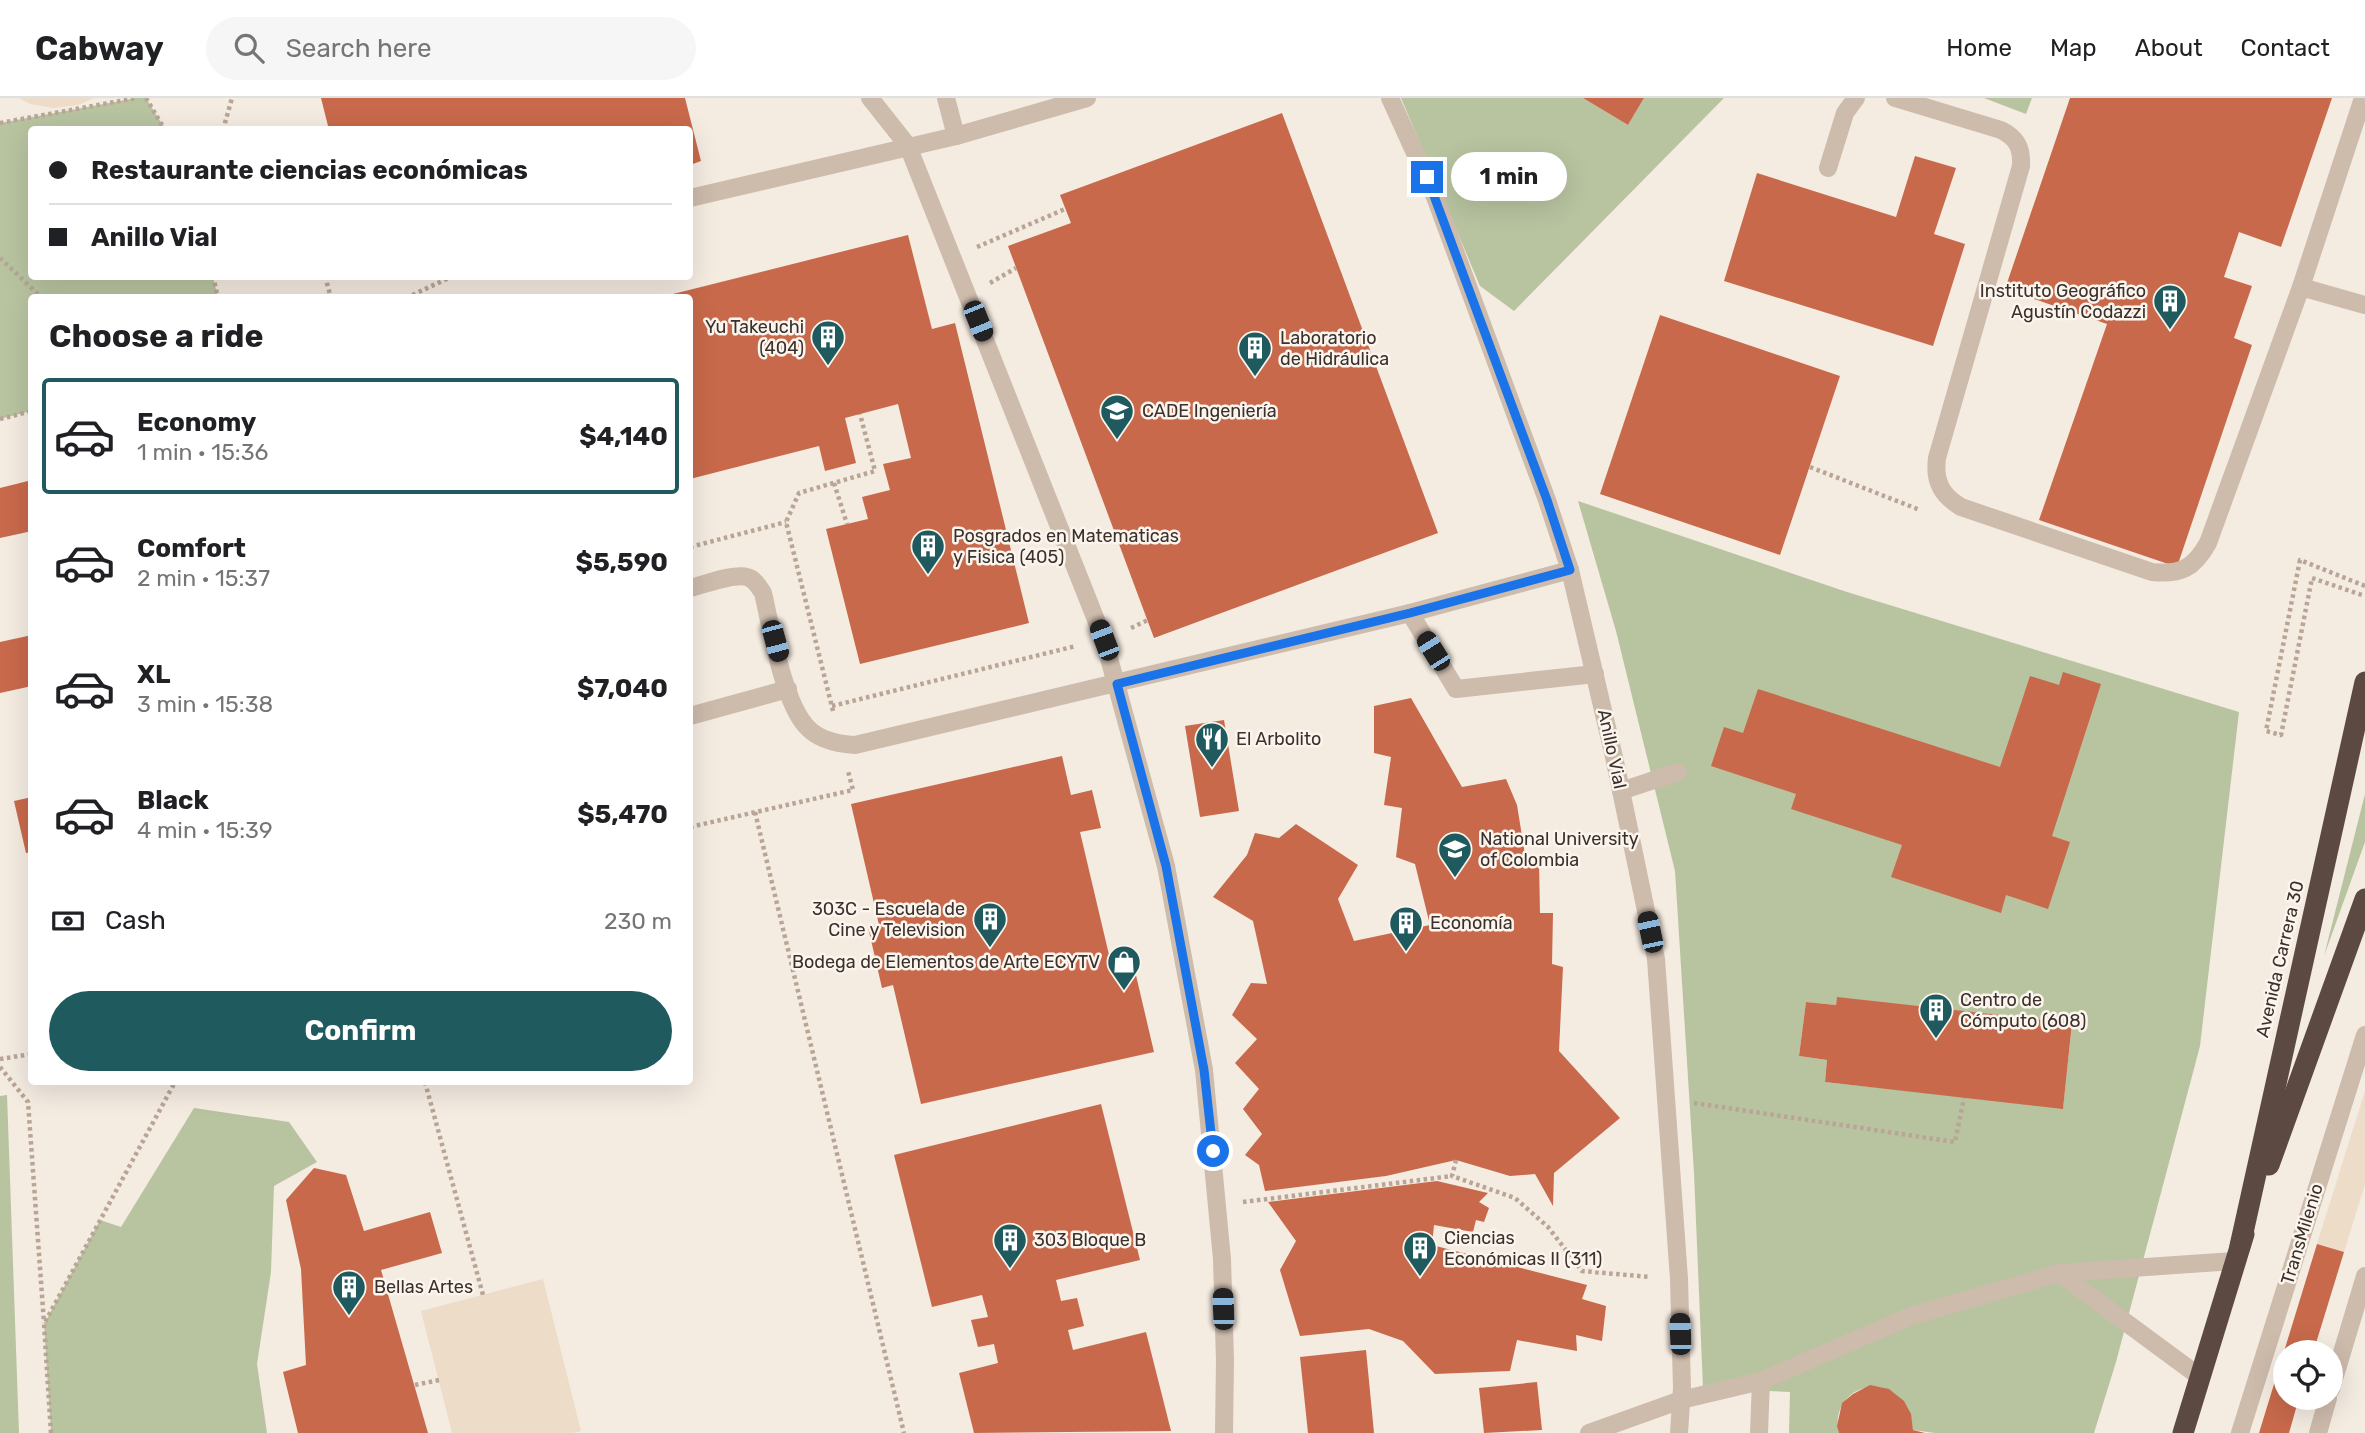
<!DOCTYPE html>
<html lang="en">
<head>
<meta charset="utf-8">
<style>
  :root { --surface:#fff; --page:#f6f6f6; --text:#202124; --muted:#757577; --line:#e0e0e0; --accent:#1f5a5e }
  body { margin:0; font-family:Rubik,sans-serif; background:var(--page); color:var(--text); height:100vh; display:flex; flex-direction:column; font-size:26px; white-space:nowrap }
  * { box-sizing:border-box; margin:0 }
  p { font-size:23px; color:var(--muted) }
  .icon { flex:none; width:38px; height:38px; fill:none; stroke:currentColor; stroke-width:2; stroke-linecap:round; stroke-linejoin:round }
  .map { position:relative; flex:1; overflow:hidden }
  .sheet { position:absolute; left:28px; top:196px; width:665px; height:791px; display:flex; flex-direction:column; background:var(--surface); border-radius:7px; box-shadow:0 7px 28px #0002 }
  .sheet>* { flex:none }
  .hud { position:absolute; left:28px; top:28px; width:665px; height:154px; border-radius:7px; box-shadow:0 7px 28px #0002; display:grid; align-content:center; height:154px; padding:0 21px; background:var(--surface) }
  .fabs { position:absolute; left:2273px; top:1242px; display:grid; gap:14px }
  .fabs a { display:grid; place-items:center; width:70px; height:70px; border-radius:50%; background:var(--surface); box-shadow:0 7px 28px #0002; font-size:35px }
  .end { position:absolute; width:32px; height:32px; margin:-16px; border:9px solid #1a73e8; background:#fff; box-shadow:0 0 0 4px #fff }
  .from { border-radius:50% }
  .bubble { position:absolute; height:49px; border-radius:24px; background:var(--surface); box-shadow:0 7px 28px #0002; font-size:23px; font-weight:700; line-height:49px; text-align:center }
  .car { position:absolute; width:21px; height:42px; margin:-21px -10px; border-radius:9px; box-shadow:0 0 5px 2px #0007; background:linear-gradient(#222 24%,#8ab4d8 0 40%,#222 0 76%,#8ab4d8 0 86%,#222 0) }
  .hud b { display:flex; align-items:center; gap:24px; height:66px; font-size:26px }
  .hud b+b { border-top:2px solid var(--line) }
  .hud i { width:18px; height:18px; background:var(--text) }
  ul { padding:0; list-style:none }
  li { display:flex; align-items:center; gap:21px; height:116px; margin:0 14px 10px; padding:0 7px; border:4px solid transparent; border-radius:7px }
  li div { flex:1 }
  li b { display:block; font-size:26px }
  li em { font-style:normal; font-weight:700 }
  li.on { border-color:var(--accent) }
  li>.icon { width:63px; height:63px; stroke-width:1.5 }
  h2 { padding:0 21px; font-size:32px; line-height:84px }
  .pay { display:flex; align-items:center; gap:18px; height:77px; padding:0 21px; font-size:26px }
  .pay p { margin-inline-start:auto }
  .action { display:flex; gap:14px; margin-top:auto; padding:14px 21px }
  .action a { flex:1; height:80px; border-radius:42px; background:var(--accent); color:#fff; font-size:28px; font-weight:700; line-height:80px; text-align:center }
  header { display:flex; align-items:center; gap:42px; box-sizing:border-box; height:98px; padding:0 35px; background:var(--surface); border-bottom:2px solid var(--line) }
  header strong { font-size:33px }
  nav { display:flex; gap:38px; margin-inline-start:auto; font-size:24px }
  .search { width:490px; height:63px; background:var(--page); display:flex; align-items:center; gap:18px; box-sizing:border-box; padding:0 24px; border-radius:38px; color:var(--muted); font-size:26px }
  .map>svg:first-child { display:block }
  .green { fill:#b8c4a0; fill-rule:evenodd }
  .plaza { fill:#ecdcc8 }
  .building { fill:#c8694b }
  .lines { fill:none; stroke-linecap:round; stroke-linejoin:round }
  .path { stroke:#b9a596; stroke-width:4.5; stroke-dasharray:3.5 3.5; stroke-linecap:butt }
  .lane { stroke:#cdbbac; stroke-width:18 }
  .street { stroke:#cdbbac; stroke-width:18 }
  .highway { stroke:#5c4a42; stroke-width:21 }
  .route { stroke:#1a73e8; stroke-width:9 }
  .labels { text-anchor:middle; stroke-width:5; stroke-linejoin:round; paint-order:stroke }
  .poi-label { font-size:18px; fill:#3b302b; stroke:#fbf5ee; text-anchor:start }
  .street-label { font-size:18px; fill:#3b302b; stroke:#fbf5ee }
</style>
</head>
<body>
<header>
<strong>Cabway</strong>
<div class="search"><svg class="icon" aria-label="search" viewBox="0 0 24 24"><circle cx="10" cy="10" r="6"/><path d="M15 15l6 6"/></svg>Search here</div>
<nav><a>Home</a><a>Map</a><a>About</a><a>Contact</a></nav>
</header>
<div class="map">
<svg width="2365" height="1335" viewBox="0 0 2365 1335">
  <rect width="100%" height="100%" fill="#f4ebe1"/>
  <g class="green">
    <path d="M136,0H146L165,31L32,32V178L213,179L218,199L32,200L31,313L0,321V25Z"/>
    <path d="M1401,0H1583L1628,27L1644,0H1724L1514,213L1480,188Z"/>
    <path d="M1984,0H2032L2026,16Z"/>
    <path d="M1578,403L1847,494L2239,614L2200,948L2116,1264L2094,1335H1935L1913,1332C1904,1264 1827,1285 1839,1335H1789L1790,1294L1703,1290L1694,1075L1675,773L1616,533ZM1837,900L2072,925L2063,1010L1825,984L1827,962L1799,958L1806,904L1836,907Z"/>
    <path d="M2365,696V744L2324,858Z"/>
    <path d="M7,997L19,1335H0V998Z"/>
    <path d="M194,1010L289,1024L317,1064L274,1088L271,1174L257,1266L267,1335H51L44,1226L100,1122L121,1129Z"/>
  </g>
  <g class="plaza">
    <path d="M19,0H94L78,7L54,10L30,6Z"/>
    <path d="M2365,993V1086L2344,1154L2317,1146Z"/>
    <path d="M543,1181L581,1333L573,1335H452L421,1213Z"/>
  </g>
  <g class="building">
    <path d="M321,0H685L701,63L690,67V32H329Z"/>
    <path d="M1583,0H1644L1628,27Z"/>
    <path d="M2070,0H2332L2281,149L2239,134L2224,179L2252,188L2234,240L2252,247L2177,469L2039,422L2107,226L2005,191Z"/>
    <path d="M1282,15L1438,435L1154,540L1008,148L1071,125L1060,97Z"/>
    <path d="M1915,58L1956,70L1934,136L1965,146L1933,248L1724,183L1757,75L1896,119Z"/>
    <path d="M908,137L932,231L955,225L1029,525L860,566L826,431L868,421L862,399L890,392L883,366L911,360L898,306L845,320L856,365L825,373L819,348L690,381V200L661,199Z"/>
    <path d="M1660,217L1840,278L1780,457L1600,396Z"/>
    <path d="M32,382V433L0,440V390Z"/>
    <path d="M32,537V588L0,595V544Z"/>
    <path d="M2063,574L2101,586L2052,738L2070,744L2048,811L2006,797L2001,815L1891,779L1902,747L1791,711L1796,696L1711,668L1724,629L1743,635L1758,591L2000,669L2030,578L2059,587Z"/>
    <path d="M1411,600L1462,689L1506,681L1517,707L1526,763H1539L1540,815H1553L1552,866L1563,869L1559,953L1620,1020L1554,1075L1553,1108L1535,1076L1510,1078L1456,1062L1386,1078L1265,1093L1259,1067L1245,1057L1262,1036L1243,1011L1259,991L1235,965L1257,941L1232,917L1251,885L1267,886L1253,823L1213,799L1247,757L1255,735L1279,740L1296,726L1358,767L1338,801L1354,843L1430,827L1415,766L1396,759L1402,710L1384,707L1391,659L1374,655V608Z"/>
    <path d="M1224,622L1239,713L1200,719L1185,628Z"/>
    <path d="M1062,658L1071,697L1092,692L1101,730L1080,734L1114,878L1135,873L1154,954L921,1006L893,887L882,890L868,829L879,827L851,706Z"/>
    <path d="M32,699V754L26,755L14,703Z"/>
    <path d="M1837,899L2072,925L2063,1011L1825,984L1827,962L1799,958L1806,904L1836,907Z"/>
    <path d="M1101,1006L1140,1162L1056,1182L1061,1203L1077,1200L1084,1228L1068,1232L1073,1252L1146,1234L1171,1333L974,1335L959,1275L998,1265L994,1246L978,1249L971,1222L988,1219L982,1197L932,1209L894,1057Z"/>
    <path d="M314,1070L346,1077L364,1133L430,1114L442,1155L381,1172L428,1335H298L283,1274L306,1267L301,1171L286,1102Z"/>
    <path d="M1437,1083L1488,1095L1479,1104L1489,1110L1484,1124L1476,1122L1473,1134L1434,1127L1432,1147L1587,1187L1582,1201L1606,1208L1602,1243L1576,1237L1577,1253L1517,1242L1510,1273L1435,1276L1403,1243L1369,1231L1300,1238L1280,1172L1296,1143L1268,1104Z"/>
    <path d="M2317,1146L2344,1154L2313,1255H2286V1300H2299L2289,1335H2259Z"/>
    <path d="M1366,1252L1374,1335H1308L1300,1259Z"/>
    <path d="M1537,1284L1542,1332L1484,1335L1479,1290Z"/>
    <path d="M1870,1287L1889,1291L1904,1303L1911,1316L1913,1332L1925,1335H1839L1837,1328L1842,1305L1853,1296Z"/>
  </g>
  <g class="lines">
    <g class="path">
      <path d="M146,0L165,32"/>
      <path d="M0,25L136,0"/>
      <path d="M223,32L232,0"/>
      <path d="M977,149L1065,111"/>
      <path d="M0,160L42,200"/>
      <path d="M213,178L218,200"/>
      <path d="M325,178L331,200"/>
      <path d="M990,185L1016,170"/>
      <path d="M406,200L453,178"/>
      <path d="M0,321L32,313"/>
      <path d="M1810,369L1920,412"/>
      <path d="M834,385L847,426"/>
      <path d="M690,449L786,424"/>
      <path d="M2365,488L2300,462L2266,633L2281,637L2312,480L2365,498"/>
      <path d="M1131,530L1148,522"/>
      <path d="M832,608L1076,548"/>
      <path d="M833,613L786,424L799,395L875,373L860,316"/>
      <path d="M755,714L904,1335"/>
      <path d="M690,729L853,692L848,673"/>
      <path d="M0,961L32,956"/>
      <path d="M0,969L28,1004L44,1225"/>
      <path d="M425,984L483,1197"/>
      <path d="M1694,1005L1955,1044L1964,1000"/>
      <path d="M1456,1062L1452,1078L1515,1100L1548,1129L1582,1173L1650,1179"/>
      <path d="M1243,1104L1452,1078"/>
      <path d="M415,1287L439,1282"/>
      <path d="M51,1335L44,1226L175,984"/>
    </g>
    <g class="lane">
      <path d="M870,0L908,48L1104,542L1166,768L1204,972L1222,1161L1225,1262L1224,1335"/>
      <path d="M946,0L956,38"/>
      <path d="M1895,0L2001,32C2017,40 2022,50 2021,68L1937,360C1934,383 1941,397 1961,409L2152,474C2181,477 2194,470 2208,445L2301,189L2365,207"/>
      <path d="M1828,70L1845,15L1856,0"/>
      <path d="M690,100L956,38L1087,0"/>
      <path d="M2301,189L2363,0"/>
      <path d="M690,490C703,487 734,475 747,479C755,481 759,489 763,495C771,529 783,603 806,628C818,642 837,646 855,647L1410,515L1570,472"/>
      <path d="M1410,515L1456,591L1595,576"/>
      <path d="M690,618L788,591"/>
      <path d="M1621,693L1678,674"/>
      <path d="M2059,1175L2200,1279"/>
      <path d="M2331,1291L2365,1178"/>
      <path d="M1589,1335L1681,1302L1761,1283L1911,1218L2059,1175L2234,1163"/>
      <path d="M1759,1335L1761,1283"/>
      <path d="M2240,1335L2365,937"/>
      <path d="M2318,1335L2328,1300"/>
    </g>
    <path class="street" d="M1390,0L1435,99L1547,402L1570,472L1614,659L1656,861L1679,1181L1682,1290L1679,1335"/>
    <g class="highway">
      <path d="M2269,1067L2365,801"/>
      <path d="M2240,1148L2365,584"/>
      <path d="M2183,1335L2244,1136"/>
    </g>
  </g>
  <g class="lines">
    <path class="route" d="M1213,1053L1204,972L1166,768L1117,586L1410,515L1570,472L1547,402L1427,79"/>
  </g>
  <defs>
    <g id="building-pin" transform="scale(1.75)"><path d="M0 17L-7.5 6A9.5 9.5 0 1 1 7.5 6Z" fill="#1f5a5e" stroke="#fbf5ee"/><path d="M-4-6H4V6H1V3H-1V6H-4ZM-2.5-4.3h1.7v1.8h-1.7ZM.8-4.3h1.7v1.8H.8ZM-2.5-1h1.7V.8h-1.7ZM.8-1h1.7V.8H.8Z" fill="#fff"/></g>
    <g id="university-pin" transform="scale(1.75)"><path d="M0 17L-7.5 6A9.5 9.5 0 1 1 7.5 6Z" fill="#1f5a5e" stroke="#fbf5ee"/><path d="M0-5L7-2L0 1L-7-2ZM-4 1L0 2.5L4 1V4Q0 6-4 4Z" fill="#fff"/></g>
    <g id="restaurant-pin" transform="scale(1.75)"><path d="M0 17L-7.5 6A9.5 9.5 0 1 1 7.5 6Z" fill="#1f5a5e" stroke="#fbf5ee"/><path d="M-5-6h1v4h1v-4h1v4h1v-4h1v5L-1.5 .5V6h-2V.5L-5-1ZM5-6V6H3V1.5H1.5Q1.5-4 5-6Z" fill="#fff"/></g>
    <g id="shop-pin" transform="scale(1.75)"><path d="M0 17L-7.5 6A9.5 9.5 0 1 1 7.5 6Z" fill="#1f5a5e" stroke="#fbf5ee"/><path d="M-5-2.5h2.3a2.7 3.5 0 0 1 5.4 0H5L5.5 6h-11ZM-1.5-2.5h3a1.5 2.3 0 0 0-3 0Z" fill="#fff"/></g>
  </defs>
  <g fill-rule="evenodd">
    <use href="#building-pin" x="2170" y="203"/>
    <use href="#building-pin" x="828" y="239"/>
    <use href="#building-pin" x="1255" y="250"/>
    <use href="#university-pin" x="1117" y="313"/>
    <use href="#building-pin" x="928" y="448"/>
    <use href="#restaurant-pin" x="1212" y="641"/>
    <use href="#university-pin" x="1455" y="751"/>
    <use href="#building-pin" x="990" y="821"/>
    <use href="#building-pin" x="1406" y="825"/>
    <use href="#shop-pin" x="1124" y="864"/>
    <use href="#building-pin" x="1936" y="912"/>
    <use href="#building-pin" x="1010" y="1142"/>
    <use href="#building-pin" x="1420" y="1150"/>
    <use href="#building-pin" x="349" y="1189"/>
  </g>
  <g class="labels">
    <g class="poi-label">
      <text x="2146" y="199" text-anchor="end">Instituto Geográfico<tspan x="2146" dy="21">Agustín Codazzi</tspan></text>
      <text x="804" y="235" text-anchor="end">Yu Takeuchi<tspan x="804" dy="21">(404)</tspan></text>
      <text x="1280" y="246">Laboratorio<tspan x="1280" dy="21">de Hidráulica</tspan></text>
      <text x="1142" y="319">CADE Ingeniería</text>
      <text x="953" y="444">Posgrados en Matematicas<tspan x="953" dy="21">y Fisica (405)</tspan></text>
      <text x="1236" y="647">El Arbolito</text>
      <text x="1480" y="747">National University<tspan x="1480" dy="21">of Colombia</tspan></text>
      <text x="965" y="817" text-anchor="end">303C - Escuela de<tspan x="965" dy="21">Cine y Television</tspan></text>
      <text x="1430" y="831">Economía</text>
      <text x="1100" y="870" text-anchor="end">Bodega de Elementos de Arte ECYTV</text>
      <text x="1960" y="908">Centro de<tspan x="1960" dy="21">Cómputo (608)</tspan></text>
      <text x="1444" y="1146">Ciencias<tspan x="1444" dy="21">Económicas II (311)</tspan></text>
      <text x="1034" y="1148">303 Bloque B</text>
      <text x="374" y="1195">Bellas Artes</text>
    </g>
    <g class="street-label">
      <text transform="translate(1612 651) rotate(78)" y="6">Anillo Vial</text>
      <text transform="translate(2280 861) rotate(-77)" y="6">Avenida Carrera 30</text>
      <text transform="translate(2302 1136) rotate(-73)" y="6">TransMilenio</text>
    </g>
  </g>
</svg>
<div class="fabs">
<a><svg class="icon" aria-label="locate" viewBox="0 0 24 24"><circle cx="12" cy="12" r="6"/><path d="M12 2v4M12 18v4M2 12h4M18 12h4"/></svg></a>
</div>
<i class="end from" style="left:1213px;top:1053px"></i>
<i class="end" style="left:1427px;top:79px"></i>
<div class="bubble" style="left:1451px;top:54px;width:116px">1 min</div>
<i class="car" style="left:978px;top:223px;rotate:158deg"></i>
<i class="car" style="left:1104px;top:542px;rotate:339deg"></i>
<i class="car" style="left:775px;top:543px;rotate:165deg"></i>
<i class="car" style="left:1433px;top:553px;rotate:328deg"></i>
<i class="car" style="left:1650px;top:834px;rotate:348deg"></i>
<i class="car" style="left:1223px;top:1211px;rotate:358deg"></i>
<i class="car" style="left:1680px;top:1236px;rotate:358deg"></i>
<div class="hud">
<b><i class="from"></i>Restaurante ciencias económicas</b>
<b><i></i>Anillo Vial</b>
</div>
<section class="sheet">
<h2>Choose a ride</h2>
<ul>
<li class="on"><svg class="icon" aria-label="car" viewBox="0 0 24 24"><path d="M5 17H2v-5l4-1 3-4h7l3 4 3 1v5h-3M9 17h6M6 11h13"/><circle cx="7" cy="17" r="2"/><circle cx="17" cy="17" r="2"/></svg><div><b>Economy</b><p>1 min · 15:36</p></div><em>$4,140</em></li>
<li><svg class="icon" aria-label="car" viewBox="0 0 24 24"><path d="M5 17H2v-5l4-1 3-4h7l3 4 3 1v5h-3M9 17h6M6 11h13"/><circle cx="7" cy="17" r="2"/><circle cx="17" cy="17" r="2"/></svg><div><b>Comfort</b><p>2 min · 15:37</p></div><em>$5,590</em></li>
<li><svg class="icon" aria-label="car" viewBox="0 0 24 24"><path d="M5 17H2v-5l4-1 3-4h7l3 4 3 1v5h-3M9 17h6M6 11h13"/><circle cx="7" cy="17" r="2"/><circle cx="17" cy="17" r="2"/></svg><div><b>XL</b><p>3 min · 15:38</p></div><em>$7,040</em></li>
<li><svg class="icon" aria-label="car" viewBox="0 0 24 24"><path d="M5 17H2v-5l4-1 3-4h7l3 4 3 1v5h-3M9 17h6M6 11h13"/><circle cx="7" cy="17" r="2"/><circle cx="17" cy="17" r="2"/></svg><div><b>Black</b><p>4 min · 15:39</p></div><em>$5,470</em></li>
</ul>
<div class="pay"><svg class="icon" aria-label="cash" viewBox="0 0 24 24"><path d="M3 7h18v10H3z"/><circle cx="12" cy="12" r="2"/></svg>Cash<p>230 m</p></div>
<div class="action"><a>Confirm</a></div>
</section>
</div>
</body>
</html>
